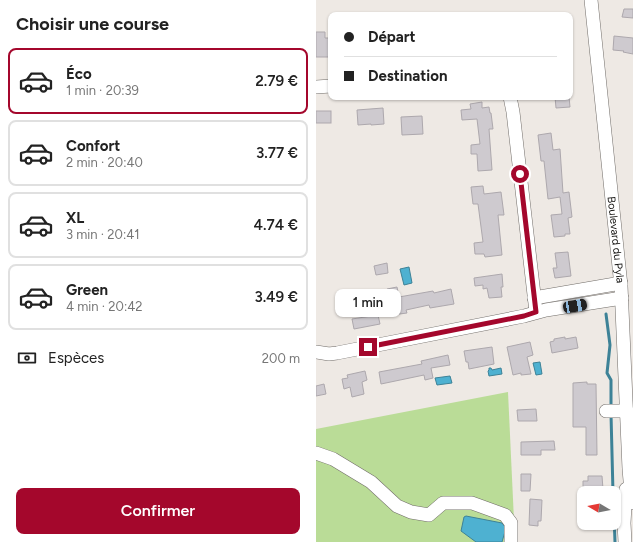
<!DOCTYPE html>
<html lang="fr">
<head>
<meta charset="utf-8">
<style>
  :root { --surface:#fff; --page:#f2f2f2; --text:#222; --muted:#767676; --line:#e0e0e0; --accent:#a4072c }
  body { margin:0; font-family:Figtree,sans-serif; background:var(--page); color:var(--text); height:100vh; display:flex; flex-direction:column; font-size:15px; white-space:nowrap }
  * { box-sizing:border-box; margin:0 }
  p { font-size:13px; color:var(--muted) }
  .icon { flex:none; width:22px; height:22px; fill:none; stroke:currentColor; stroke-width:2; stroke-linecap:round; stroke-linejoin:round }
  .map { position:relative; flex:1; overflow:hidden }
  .sheet { display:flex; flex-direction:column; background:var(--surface); width:316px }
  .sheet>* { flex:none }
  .hud { position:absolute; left:12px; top:12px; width:245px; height:88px; border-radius:8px; box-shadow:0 1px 3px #0004; display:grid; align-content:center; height:88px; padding:0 16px; background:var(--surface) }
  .needle { width:26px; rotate:280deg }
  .controls { position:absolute; left:261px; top:486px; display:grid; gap:8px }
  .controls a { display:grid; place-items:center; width:44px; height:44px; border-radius:8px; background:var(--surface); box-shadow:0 1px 3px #0004; font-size:20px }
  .end { position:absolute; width:18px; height:18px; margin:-9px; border:5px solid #a4072c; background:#fff; box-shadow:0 0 0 2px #fff }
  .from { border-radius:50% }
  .bubble { position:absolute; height:28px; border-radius:8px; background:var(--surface); box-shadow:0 1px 3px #0004; font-size:13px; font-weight:600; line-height:28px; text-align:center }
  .car { position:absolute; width:12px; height:24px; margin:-12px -6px; border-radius:5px; box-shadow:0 0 3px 1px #0007; background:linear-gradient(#222 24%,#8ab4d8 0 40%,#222 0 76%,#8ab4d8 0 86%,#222 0) }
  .hud b { display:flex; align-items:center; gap:14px; height:38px; font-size:15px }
  .hud b+b { border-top:1px solid var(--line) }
  .hud i { width:10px; height:10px; background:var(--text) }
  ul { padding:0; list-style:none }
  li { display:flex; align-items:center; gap:12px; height:66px; margin:0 8px 6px; padding:0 8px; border:2px solid var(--line); border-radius:8px }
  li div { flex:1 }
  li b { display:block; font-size:15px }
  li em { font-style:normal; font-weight:600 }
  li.current { border-color:var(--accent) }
  li>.icon { width:36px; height:36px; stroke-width:1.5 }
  h2 { padding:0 16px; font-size:18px; line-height:48px }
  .pay { display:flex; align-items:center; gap:10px; height:44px; padding:0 16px; font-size:15px }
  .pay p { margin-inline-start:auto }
  .action { display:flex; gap:8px; margin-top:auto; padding:8px 16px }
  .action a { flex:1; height:46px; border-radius:8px; background:var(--accent); color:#fff; font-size:16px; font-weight:600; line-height:46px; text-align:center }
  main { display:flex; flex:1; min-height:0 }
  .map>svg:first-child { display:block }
  .green { fill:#badc97 }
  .water { fill:#4eb1d1; stroke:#3d8297 }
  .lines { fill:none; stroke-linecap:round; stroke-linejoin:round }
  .stream { stroke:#3d8297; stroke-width:3 }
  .building { fill:#cecacf; stroke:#ada8ad }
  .minor-casing { stroke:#716d69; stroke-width:14 }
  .minor { stroke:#fff; stroke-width:13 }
  .route { stroke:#a4072c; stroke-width:5 }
  .labels { text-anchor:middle; stroke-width:4; stroke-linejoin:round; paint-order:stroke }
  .street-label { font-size:11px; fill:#141311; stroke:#fbf6f1 }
</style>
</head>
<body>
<main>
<section class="sheet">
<h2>Choisir une course</h2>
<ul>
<li class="current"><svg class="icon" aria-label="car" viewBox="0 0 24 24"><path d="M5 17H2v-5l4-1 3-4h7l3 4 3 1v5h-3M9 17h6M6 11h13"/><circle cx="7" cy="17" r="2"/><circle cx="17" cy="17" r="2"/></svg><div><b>Éco</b><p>1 min · 20:39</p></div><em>2.79 €</em></li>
<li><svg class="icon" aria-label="car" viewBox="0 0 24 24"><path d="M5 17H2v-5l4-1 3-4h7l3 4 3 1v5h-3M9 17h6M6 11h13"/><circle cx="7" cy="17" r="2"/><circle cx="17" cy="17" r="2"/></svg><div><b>Confort</b><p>2 min · 20:40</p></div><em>3.77 €</em></li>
<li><svg class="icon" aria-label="car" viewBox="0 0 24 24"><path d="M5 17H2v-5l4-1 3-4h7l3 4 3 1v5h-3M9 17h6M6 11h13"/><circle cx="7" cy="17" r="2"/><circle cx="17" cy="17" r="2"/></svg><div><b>XL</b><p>3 min · 20:41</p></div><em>4.74 €</em></li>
<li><svg class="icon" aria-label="car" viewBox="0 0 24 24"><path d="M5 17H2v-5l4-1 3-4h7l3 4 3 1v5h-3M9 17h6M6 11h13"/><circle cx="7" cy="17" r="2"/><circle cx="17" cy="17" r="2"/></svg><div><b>Green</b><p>4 min · 20:42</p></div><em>3.49 €</em></li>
</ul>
<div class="pay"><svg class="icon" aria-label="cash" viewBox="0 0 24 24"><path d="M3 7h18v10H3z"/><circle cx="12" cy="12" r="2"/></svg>Espèces<p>200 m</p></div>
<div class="action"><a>Confirmer</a></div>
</section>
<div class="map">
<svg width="317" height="542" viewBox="0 0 317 542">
  <rect width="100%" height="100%" fill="#eee9e4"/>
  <path class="green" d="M192,392L199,542H0V429Z"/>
  <g class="water">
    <path d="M93,267L96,283L88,285L84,269Z"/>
    <path d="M224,362L226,374L220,375L217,363Z"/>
    <path d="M173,368H175L176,370L185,368L186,374L173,376L172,371L173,370Z"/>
    <path d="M134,376L136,383L121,385L119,378Z"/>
    <path d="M150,516L186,523L190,528L186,542H160L145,531L148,517Z"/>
  </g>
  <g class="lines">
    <g class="stream">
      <path d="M290,314L294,345L291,373L295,380V407"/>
      <path d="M295,414L297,493"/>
      <path d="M298,514L299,542"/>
    </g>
  </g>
  <g class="building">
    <path d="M308,9H317V18L306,17Z"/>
    <path d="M0,32H9V38H15V57H0Z"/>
    <path d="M298,36L317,38V54L307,52L308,51L297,50Z"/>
    <path d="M239,97H253L254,107L240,108Z"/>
    <path d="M166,102V108L173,107L174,113H175L177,129H173L176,170L162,171L161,154H155V145L164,144L161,119L146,120L145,110L155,109L154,104Z"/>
    <path d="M67,108L68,124L55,125V124L42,125L41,110Z"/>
    <rect x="0" y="111" width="15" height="12"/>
    <path d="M106,116L107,134L86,135L85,117Z"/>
    <path d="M235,133L237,150L244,149L247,193L253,192L256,217L252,218L254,234H249V236L238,237L235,215L246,214L244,197L232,199L228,161H225L222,135Z"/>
    <path d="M167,186L168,194L185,192L188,215H182L186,255L169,257L168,254H159L158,243L167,242L162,204H157L155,187Z"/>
    <path d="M252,252L255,276L239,278L237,268H241L239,253Z"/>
    <path d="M71,263L72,273L60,275L58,266Z"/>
    <path d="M186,274L187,287H185L186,297L173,298L171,288L167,289V285L159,286L158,278Z"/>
    <path d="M81,287L83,297L117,291L118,293L135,289L138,304L114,308L113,305L90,310L91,313L76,315L71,289Z"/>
    <path d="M62,315L64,324L38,329L36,319Z"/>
    <path d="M249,337V339L260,337L262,348L236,353L234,342L238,341V339Z"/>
    <path d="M214,342L217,355L211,357L215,374L205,375V373L197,375L191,347Z"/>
    <path d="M176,347L178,364L153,369L152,362H150L148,351Z"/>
    <path d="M132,355L134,365L115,368L117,378L109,380L108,375L65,384L63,372L106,364L105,361Z"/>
    <path d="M49,371L51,380L46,382L48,394L36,397L34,387L28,389L26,379L32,378L31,375Z"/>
    <path d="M271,382V384H280L281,455H270V427H257V383Z"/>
    <path d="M8,384L10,394L0,396V386Z"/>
    <path d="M220,409L221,421H202L201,410Z"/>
    <path d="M238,441L239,450H225V455H205V442Z"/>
    <path d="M205,474H215L214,491H205Z"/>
    <path d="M272,476H286L287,489H267V481H272Z"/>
    <path d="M214,499L226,500L225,521H222V526L213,525Z"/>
  </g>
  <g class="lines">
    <g class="minor-casing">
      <g id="minor">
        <path id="s1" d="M275,0L305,286L313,469L315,492L317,503"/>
        <path d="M0,87L15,86"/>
        <path d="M194,97L197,112L220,312"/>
        <path d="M218,298L305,283"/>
        <path d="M0,352L13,354L21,353L208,316L230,310L306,298"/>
        <path d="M290,411H311"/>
        <path d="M0,453L17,459L55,482L81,506L95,512L113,515L127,503H156L189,515L195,523V542"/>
        <path d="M309,542L308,523L310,489"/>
      </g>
    </g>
    <use href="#minor" class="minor"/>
  </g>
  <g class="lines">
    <path class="route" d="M52,347L208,316L220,312L204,174"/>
  </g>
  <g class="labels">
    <g class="street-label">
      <text dy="4" stroke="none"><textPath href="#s1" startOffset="241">Boulevard du Pyla</textPath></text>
    </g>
  </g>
</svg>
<div class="controls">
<a><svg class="needle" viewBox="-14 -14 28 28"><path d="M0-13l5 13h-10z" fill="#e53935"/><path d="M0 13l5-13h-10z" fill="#767676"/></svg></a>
</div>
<i class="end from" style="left:204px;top:174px"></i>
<i class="end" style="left:52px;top:347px"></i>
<div class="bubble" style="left:19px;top:289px;width:66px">1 min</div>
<i class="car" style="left:259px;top:306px;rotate:80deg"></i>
<div class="hud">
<b><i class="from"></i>Départ</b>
<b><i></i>Destination</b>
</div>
</div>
</main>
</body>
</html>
